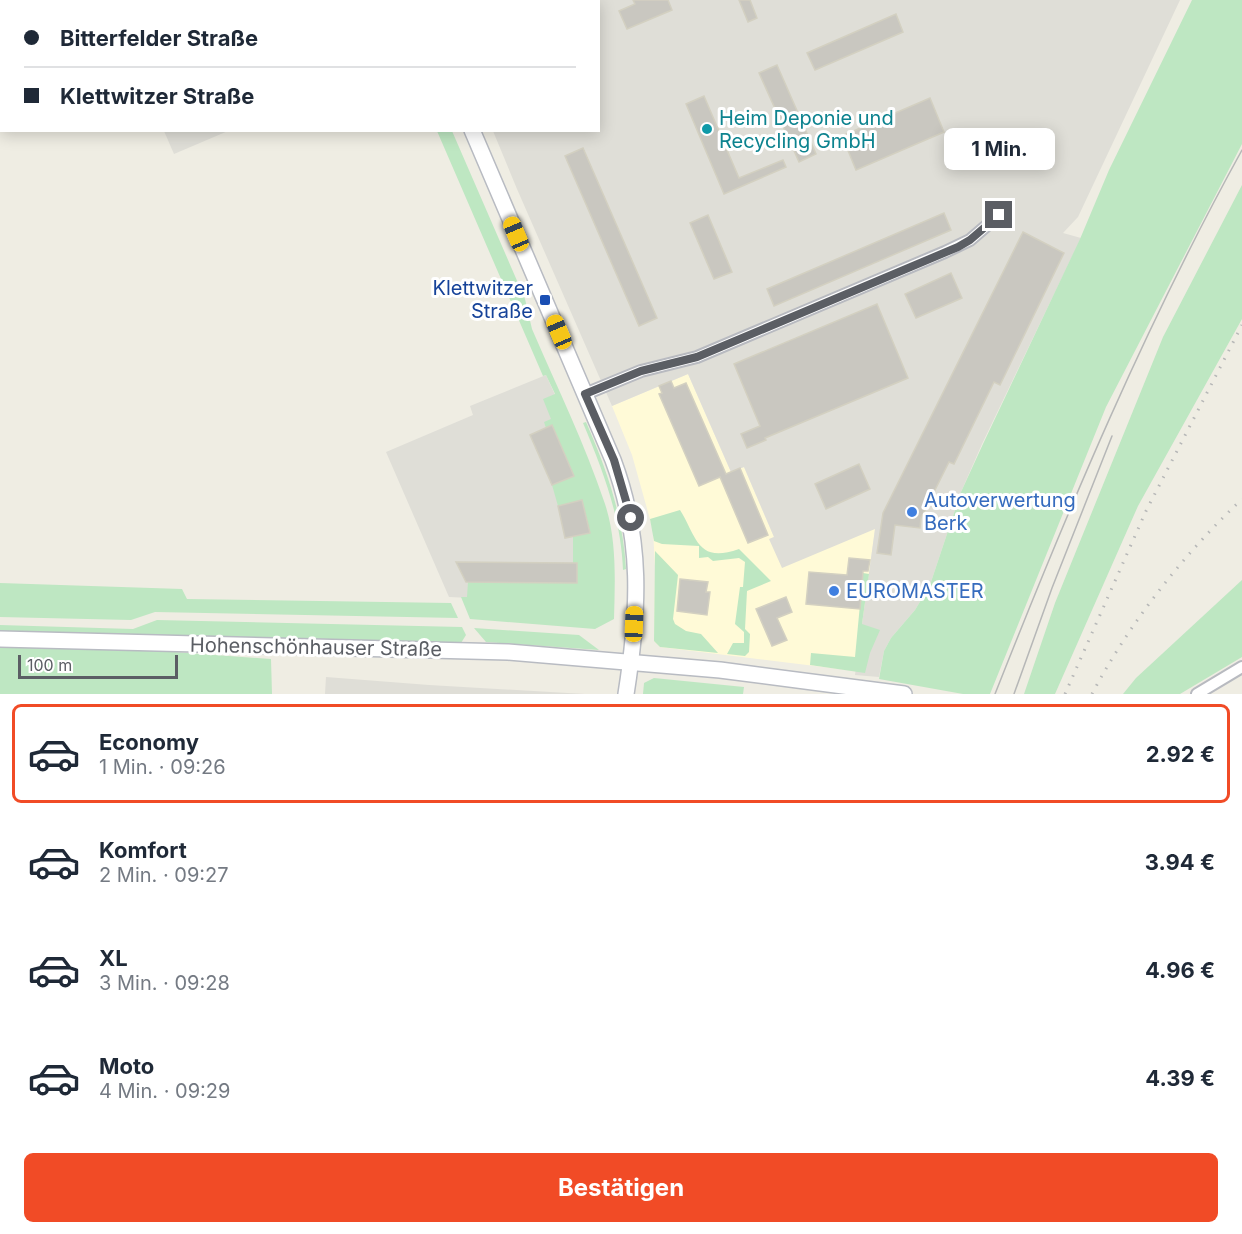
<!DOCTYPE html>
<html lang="de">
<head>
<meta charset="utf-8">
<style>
  :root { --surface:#fff; --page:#f2f2f3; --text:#1f2937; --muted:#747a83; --line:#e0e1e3; --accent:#f14b26 }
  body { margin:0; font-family:Inter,sans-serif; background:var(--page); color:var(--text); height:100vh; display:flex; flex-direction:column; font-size:22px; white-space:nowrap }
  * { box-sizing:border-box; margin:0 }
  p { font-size:20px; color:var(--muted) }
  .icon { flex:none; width:33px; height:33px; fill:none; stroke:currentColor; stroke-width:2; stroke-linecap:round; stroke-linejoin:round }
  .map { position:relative; height:694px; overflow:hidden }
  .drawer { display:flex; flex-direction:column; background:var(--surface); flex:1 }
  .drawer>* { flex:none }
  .banner { position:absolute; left:0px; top:0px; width:600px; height:132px; box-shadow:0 3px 15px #0003; display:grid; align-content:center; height:132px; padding:0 24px; background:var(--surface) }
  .scale { position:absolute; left:18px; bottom:15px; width:160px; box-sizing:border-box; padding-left:6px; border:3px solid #5b5e64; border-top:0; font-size:16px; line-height:21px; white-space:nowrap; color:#5b5e64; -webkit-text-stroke:4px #fff; paint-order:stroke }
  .end { position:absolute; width:27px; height:27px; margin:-14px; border:8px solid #5b5e64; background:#fff; box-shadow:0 0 0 3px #fff }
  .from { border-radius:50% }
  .bubble { position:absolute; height:42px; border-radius:9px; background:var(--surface); box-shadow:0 3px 15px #0003; font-size:20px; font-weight:700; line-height:42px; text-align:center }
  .car { position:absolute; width:18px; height:36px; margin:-18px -9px; border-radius:8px; box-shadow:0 0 4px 2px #0007; background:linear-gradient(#f5c518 24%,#345 0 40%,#f5c518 0 76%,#345 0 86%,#f5c518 0) }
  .banner b { display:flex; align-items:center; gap:21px; height:57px; font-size:22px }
  .banner b+b { border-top:2px solid var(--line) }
  .banner i { width:15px; height:15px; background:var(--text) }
  ul { padding:10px 0 0; list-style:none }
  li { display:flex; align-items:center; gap:18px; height:99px; margin:0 12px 9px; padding:0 12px; border:3px solid transparent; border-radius:9px }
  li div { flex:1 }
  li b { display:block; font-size:22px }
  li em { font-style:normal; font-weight:700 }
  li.selected { border-color:var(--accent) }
  li>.icon { width:54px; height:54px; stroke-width:1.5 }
  .button { display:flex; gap:12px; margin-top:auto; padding:12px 24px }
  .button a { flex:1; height:69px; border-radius:9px; background:var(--accent); color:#fff; font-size:24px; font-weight:700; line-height:69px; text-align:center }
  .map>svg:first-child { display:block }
  .commercial { fill:#fffad7 }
  .industrial { fill:#dfded7 }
  .green { fill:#bee7c2 }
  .building { fill:#c9c7c0; stroke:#d3d0c1; stroke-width:1.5 }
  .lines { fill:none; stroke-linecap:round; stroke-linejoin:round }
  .street-casing { stroke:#b8bac0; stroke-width:14 }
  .secondary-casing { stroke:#b8bbc2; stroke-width:18 }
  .street { stroke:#fff; stroke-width:10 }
  .secondary { stroke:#fff; stroke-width:15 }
  .tram { stroke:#b6b7b7; stroke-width:1.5 }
  .rail { stroke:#b6b7b7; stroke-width:3; stroke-dasharray:1.5 8; stroke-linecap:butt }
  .route { stroke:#5b5e64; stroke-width:8 }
  .culture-dot { fill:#0f9aa8; stroke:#fff; stroke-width:2 }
  .transit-dot { fill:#1a4fb4; stroke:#fff; stroke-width:2 }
  .shop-dot { fill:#3f7fe0; stroke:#fff; stroke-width:2 }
  .labels { text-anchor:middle; stroke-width:6; stroke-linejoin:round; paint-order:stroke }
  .culture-label { font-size:20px; fill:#0d838f; stroke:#fff; text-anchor:start }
  .transit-label { font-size:20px; fill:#164399; stroke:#fff; text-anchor:end }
  .shop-label { font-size:20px; fill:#366cbe; stroke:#fff; text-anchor:start }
  .street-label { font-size:20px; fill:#5b5e64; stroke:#fff }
</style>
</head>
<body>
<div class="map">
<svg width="1242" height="694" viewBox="0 0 1242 694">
  <rect width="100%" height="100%" fill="#efede3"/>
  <path class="commercial" d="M688,374L731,472L744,467L774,537L770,539L875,529L856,671L660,647L654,641L655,567L653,530L632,455L612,406Z"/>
  <g class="industrial">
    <path d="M437,0H1180L1078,217L1063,233L1081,238L982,444L961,492L930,585L915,610L891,638L884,651L879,677L855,675L875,529L782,568L769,539L774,537L744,467L731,472L688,374L612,406L517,189L493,131L598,130V2Z"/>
    <path d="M164,131H228L174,154Z"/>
    <path d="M546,375L592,477L602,558L581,588L492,599L449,597L386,452L473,415L470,406Z"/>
    <path d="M326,677L429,685L585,694H325Z"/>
  </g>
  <g class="green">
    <path d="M1192,0H1242V144L1106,407L990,694H963L879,679L884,651L891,638L915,610L930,585L961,492L983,444L1080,239L1109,170Z"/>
    <path d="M437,131H452L525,299L532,329C557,387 585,444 605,504C617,540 615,581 614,619L595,629L470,619L461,597H467L468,582L576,583L577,563H573V537L590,532L582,501L558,506L552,485L574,476L552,425L546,428L544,422L551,419L543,399L555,394L546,375L543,376Z"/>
    <path d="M1242,185V319L1138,506L1055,694H1024L1055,603L1163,337Z"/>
    <path d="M586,422C607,470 623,516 626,569L623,570C621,517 603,471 583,423Z"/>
    <path d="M680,510C697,537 697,564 739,549L771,581L747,591L745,629L750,634L749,652L745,656L727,654L733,643H744V632L735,624L740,587H743L745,562L739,558L713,561L708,557L699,558V546L662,544L654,541L650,519Z"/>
    <path d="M655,551L678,575L673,619L675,624L686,631L701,634L718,653L660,647L654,641Z"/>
    <path d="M863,573L869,574L862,624L880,630L870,653L865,673L810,665L811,653L855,657Z"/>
    <path d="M1242,580V657L1180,694H1123L1136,678Z"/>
    <path d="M0,583L182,589L187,599L451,603L458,618L155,612L131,620L0,617Z"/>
    <path d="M157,620L462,627L466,635L461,643L421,645L0,633V625L133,629Z"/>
    <path d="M474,628L579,635L599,650L486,642Z"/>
    <path d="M0,644L120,648L271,659L272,694H0Z"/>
    <path d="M654,678L744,687L743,694H643L644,683Z"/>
  </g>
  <g class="building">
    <path d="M633,0H668L672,10L627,29L619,11L635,4Z"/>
    <path d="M739,0H750L757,18L748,22Z"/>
    <path d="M896,14L903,32L815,70L807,53Z"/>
    <path d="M777,65L816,154L799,162L759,73Z"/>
    <path d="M704,96L739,178L783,160L786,167L724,194L686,104Z"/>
    <path d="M930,98L944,132L856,170L842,136Z"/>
    <path d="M583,148L657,318L639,326L565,156Z"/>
    <path d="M944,213L951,230L774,306L767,289Z"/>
    <path d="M708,215L732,272L714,279L690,223Z"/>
    <path d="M1023,232L1064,253L1000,385L994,382L954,464L949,462L921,518L920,528L895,525L891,555L877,553L883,513Z"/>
    <path d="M951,273L962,298L916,318L905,294Z"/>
    <path d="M877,304L908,378L765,438L766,440L747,448L741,434L760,426L734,364Z"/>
    <path d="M671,381L674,388L686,383L726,474L740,468L768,535L748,543L720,477L699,486L659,394L662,393L659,386Z"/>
    <path d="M552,425L574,476L552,485L530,435Z"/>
    <path d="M859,464L870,489L826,509L815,484Z"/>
    <path d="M582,500L590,533L565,538L558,506Z"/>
    <path d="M849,558L870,560L868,571H863L860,609L806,604L809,572L847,575Z"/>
    <path d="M456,562L577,563V583L466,582Z"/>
    <path d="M680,579L708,582L706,592H710L707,615L677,611Z"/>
    <path d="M786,597L792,612L777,618L787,640L772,646L756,609Z"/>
  </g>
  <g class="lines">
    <g class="street-casing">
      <g id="street">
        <path d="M585,394L641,371L697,357L945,252L970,240L999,215"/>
        <path d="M1197,694L1242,667"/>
      </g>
    </g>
    <g class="secondary-casing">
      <g id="secondary">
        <path d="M416,0L417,2"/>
        <path d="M472,130L613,460C643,540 639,611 626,694"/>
        <path d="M0,639L508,652L720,670L904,694"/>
      </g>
    </g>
    <use href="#street" class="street"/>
    <use href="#secondary" class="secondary"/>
    <g class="tram">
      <path d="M995,694C1068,509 1146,324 1242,150"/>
      <path d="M1014,694L1052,588L1112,436"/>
    </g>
    <g class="rail">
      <path d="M1065,694L1146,511L1242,325"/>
      <path d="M1092,694C1130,622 1183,555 1242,499"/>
    </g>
  </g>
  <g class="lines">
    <path class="route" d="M631,518L614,460L585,394L641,371L697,357L958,247L970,240L999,215"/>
  </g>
  <circle class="culture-dot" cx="707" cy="129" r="6"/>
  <rect class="transit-dot" x="539" y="294" width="12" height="12" rx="3"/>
  <g class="shop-dot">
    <circle cx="912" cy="512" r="6"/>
    <circle cx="834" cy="591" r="6"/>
  </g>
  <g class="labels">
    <g class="culture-label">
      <text x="719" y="125">Heim Deponie und<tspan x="719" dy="23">Recycling GmbH</tspan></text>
    </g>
    <g class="transit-label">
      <text x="533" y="295">Klettwitzer<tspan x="533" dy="23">Straße</tspan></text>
    </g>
    <g class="shop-label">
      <text x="924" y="507">Autoverwertung<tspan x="924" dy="23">Berk</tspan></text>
      <text x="846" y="598">EUROMASTER</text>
    </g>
    <g class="street-label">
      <text transform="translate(316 647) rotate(1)" y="7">Hohenschönhauser Straße</text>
    </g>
  </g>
</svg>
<div class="scale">100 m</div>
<i class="end from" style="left:631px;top:518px"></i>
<i class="end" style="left:999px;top:215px"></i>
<div class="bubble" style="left:944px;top:128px;width:111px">1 Min.</div>
<i class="car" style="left:516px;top:234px;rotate:337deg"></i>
<i class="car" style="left:559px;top:332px;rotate:337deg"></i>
<i class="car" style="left:634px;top:624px;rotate:2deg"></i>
<div class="banner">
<b><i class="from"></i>Bitterfelder Straße</b>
<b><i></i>Klettwitzer Straße</b>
</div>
</div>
<section class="drawer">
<ul>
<li class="selected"><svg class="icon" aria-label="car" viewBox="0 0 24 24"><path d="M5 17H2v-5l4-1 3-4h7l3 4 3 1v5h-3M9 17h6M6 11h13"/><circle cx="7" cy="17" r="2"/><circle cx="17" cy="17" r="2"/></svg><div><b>Economy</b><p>1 Min. · 09:26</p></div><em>2.92 €</em></li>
<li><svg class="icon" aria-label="car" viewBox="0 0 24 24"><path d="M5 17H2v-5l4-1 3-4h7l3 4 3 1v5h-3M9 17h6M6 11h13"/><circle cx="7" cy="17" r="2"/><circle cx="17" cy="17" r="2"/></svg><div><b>Komfort</b><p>2 Min. · 09:27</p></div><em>3.94 €</em></li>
<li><svg class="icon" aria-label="car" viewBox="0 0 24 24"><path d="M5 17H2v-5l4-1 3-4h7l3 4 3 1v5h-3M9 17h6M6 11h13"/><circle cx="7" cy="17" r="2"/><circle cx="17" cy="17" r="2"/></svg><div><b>XL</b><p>3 Min. · 09:28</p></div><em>4.96 €</em></li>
<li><svg class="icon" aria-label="car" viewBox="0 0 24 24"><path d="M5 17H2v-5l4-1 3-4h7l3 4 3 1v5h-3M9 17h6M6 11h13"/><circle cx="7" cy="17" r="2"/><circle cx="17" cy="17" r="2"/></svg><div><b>Moto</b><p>4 Min. · 09:29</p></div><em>4.39 €</em></li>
</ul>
<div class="button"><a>Bestätigen</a></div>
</section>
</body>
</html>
